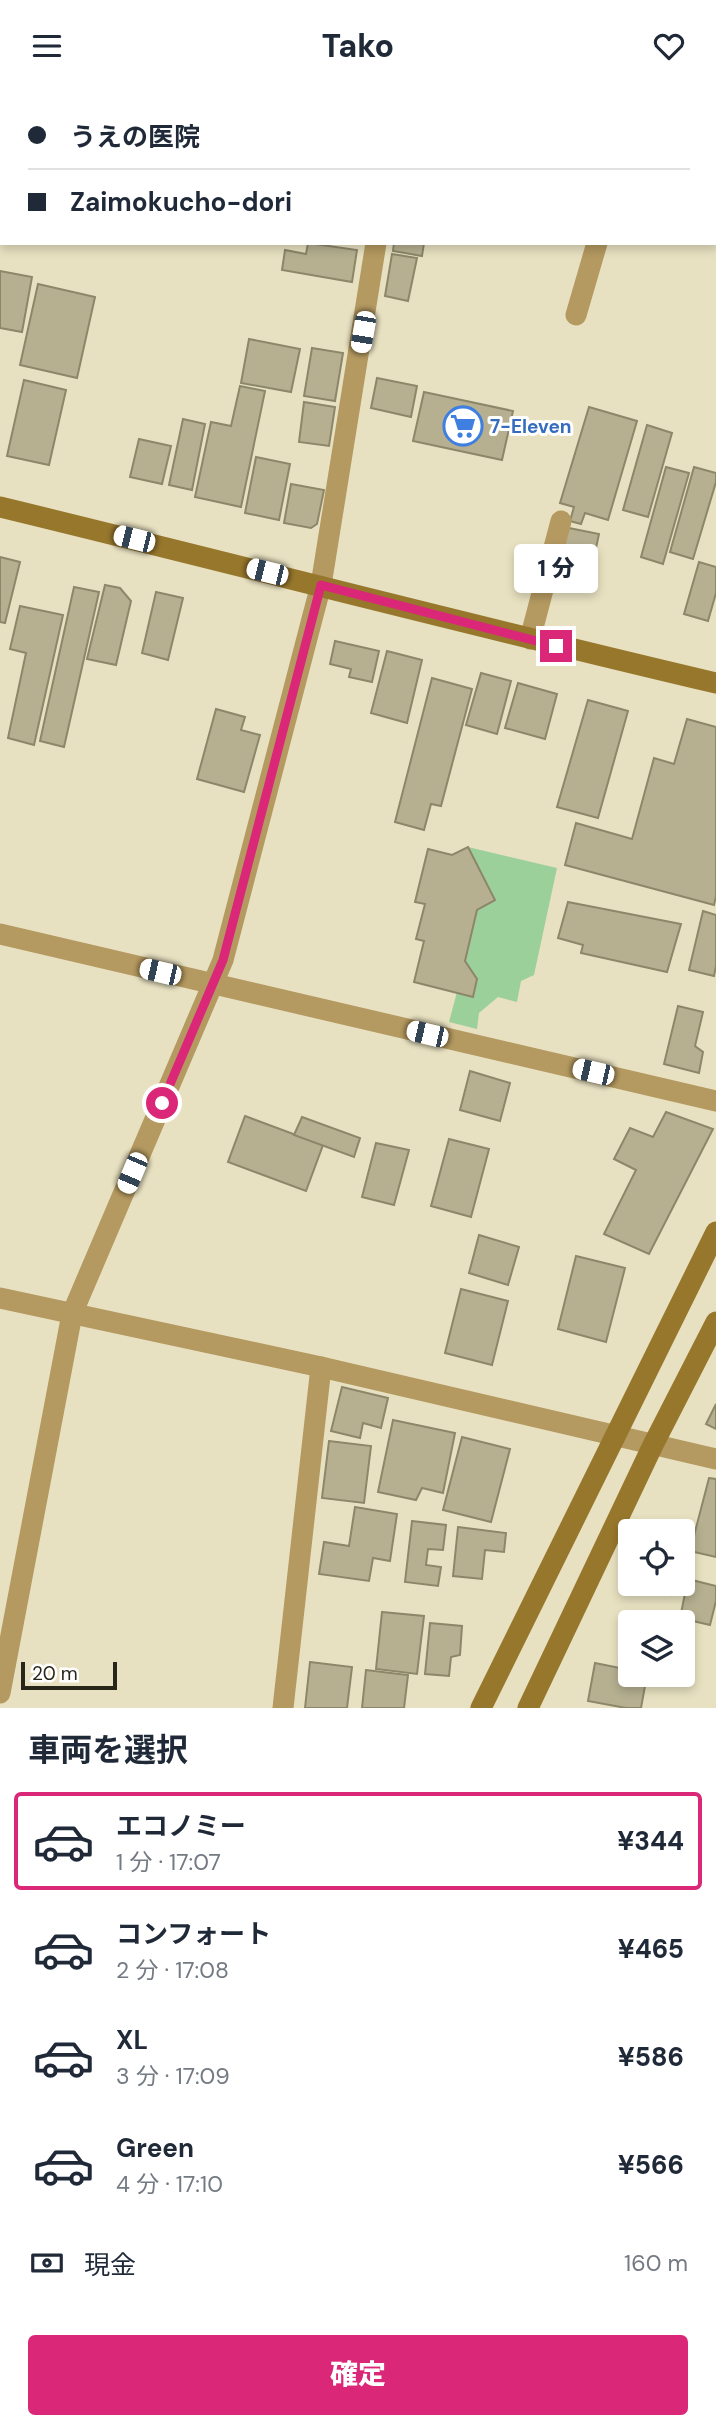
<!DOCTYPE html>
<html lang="ja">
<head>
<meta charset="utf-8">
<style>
  :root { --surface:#fff; --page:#f2f2f3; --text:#1f2937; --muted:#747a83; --line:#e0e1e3; --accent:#db2777 }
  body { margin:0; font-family:"DM Sans","Noto Sans JP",sans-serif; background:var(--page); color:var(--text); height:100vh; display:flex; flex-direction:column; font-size:26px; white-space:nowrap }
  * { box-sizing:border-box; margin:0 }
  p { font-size:23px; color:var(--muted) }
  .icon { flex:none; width:38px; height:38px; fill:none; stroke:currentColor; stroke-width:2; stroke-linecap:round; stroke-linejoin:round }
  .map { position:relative; height:1617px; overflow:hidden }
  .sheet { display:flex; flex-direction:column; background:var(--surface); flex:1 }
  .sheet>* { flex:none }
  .guide { position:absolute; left:0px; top:0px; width:718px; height:154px; box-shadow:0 4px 10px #0003; display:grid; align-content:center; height:154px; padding:0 28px; background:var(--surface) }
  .fabs { position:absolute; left:618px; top:1428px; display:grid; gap:14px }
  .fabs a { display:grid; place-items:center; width:77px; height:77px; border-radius:7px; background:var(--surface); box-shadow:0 4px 10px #0003; font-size:35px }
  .scale { position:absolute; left:21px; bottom:18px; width:96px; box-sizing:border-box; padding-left:7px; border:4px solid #282519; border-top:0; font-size:19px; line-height:24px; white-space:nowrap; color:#282519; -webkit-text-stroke:5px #fff; paint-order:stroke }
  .end { position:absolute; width:32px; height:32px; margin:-16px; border:9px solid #db2777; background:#fff; box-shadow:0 0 0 4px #fff }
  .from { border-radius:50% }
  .bubble { position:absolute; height:49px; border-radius:7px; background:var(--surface); box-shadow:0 4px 10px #0003; font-size:23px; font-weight:800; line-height:49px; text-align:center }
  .car { position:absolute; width:21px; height:42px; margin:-21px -10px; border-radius:9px; box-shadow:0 0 5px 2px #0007; background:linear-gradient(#fff 24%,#345 0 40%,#fff 0 76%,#345 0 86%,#fff 0) }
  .guide b { display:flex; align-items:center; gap:24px; height:66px; font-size:26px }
  .guide b+b { border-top:2px solid var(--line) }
  .guide i { width:18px; height:18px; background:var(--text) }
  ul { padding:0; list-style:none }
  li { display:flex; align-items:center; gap:21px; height:98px; margin:0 14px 10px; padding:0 14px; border:4px solid transparent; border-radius:7px }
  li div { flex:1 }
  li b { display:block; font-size:26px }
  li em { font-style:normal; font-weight:800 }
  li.active { border-color:var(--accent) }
  li>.icon { width:63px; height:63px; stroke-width:1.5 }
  h2 { padding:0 28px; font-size:32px; line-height:84px }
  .pay { display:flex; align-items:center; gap:18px; height:77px; padding:0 28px; font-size:26px }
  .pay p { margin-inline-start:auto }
  .button { display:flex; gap:14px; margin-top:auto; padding:14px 28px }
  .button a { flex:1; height:80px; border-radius:7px; background:var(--accent); color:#fff; font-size:28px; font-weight:800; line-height:80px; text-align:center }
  header { display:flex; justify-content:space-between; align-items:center; height:91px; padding:0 28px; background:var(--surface); font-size:32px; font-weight:800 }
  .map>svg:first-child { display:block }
  .green { fill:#9cd09b }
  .building { fill:#b6b091; stroke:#8d876a; stroke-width:2 }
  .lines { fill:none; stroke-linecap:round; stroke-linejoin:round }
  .street { stroke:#b49960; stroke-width:21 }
  .secondary { stroke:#97772c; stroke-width:21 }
  .route { stroke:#db2777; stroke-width:9 }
  .labels { text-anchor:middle; stroke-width:6; stroke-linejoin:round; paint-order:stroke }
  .shop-label { font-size:19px; font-weight:bold; fill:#366cbe; stroke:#fff; text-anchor:start }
</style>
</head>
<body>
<header><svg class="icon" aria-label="menu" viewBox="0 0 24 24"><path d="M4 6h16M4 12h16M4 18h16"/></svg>Tako<svg class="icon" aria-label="heart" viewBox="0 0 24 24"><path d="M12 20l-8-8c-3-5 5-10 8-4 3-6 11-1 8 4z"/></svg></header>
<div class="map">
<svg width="716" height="1617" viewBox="0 0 716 1617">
  <rect width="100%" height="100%" fill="#e8e1c1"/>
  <path class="green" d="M468,756L557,777L534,884L521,890L517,911L498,906L479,922L477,938L449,931L457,901L474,905L477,888L465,870L477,819L495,809Z"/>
  <g class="building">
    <rect x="418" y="0" width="45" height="2"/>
    <path d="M308,152L357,159L352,191L282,179L285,159L306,163Z"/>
    <path d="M394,152H424L422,165L393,160Z"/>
    <path d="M392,163L417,167L408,210L385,205Z"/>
    <path d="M0,180L32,186L22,241L0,237Z"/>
    <path d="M38,193L95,206L77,287L20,274Z"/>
    <path d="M249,248L300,258L291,301L241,292Z"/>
    <path d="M312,257L343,262L335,310L304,305Z"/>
    <path d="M377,287L417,295L411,326L371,317Z"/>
    <path d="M24,289L66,299L49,374L7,365Z"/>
    <path d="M240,295L265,300L241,416L195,406L211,331L231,335Z"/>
    <path d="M424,301L513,320L502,369L413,350Z"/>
    <path d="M304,311L335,316L329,355L299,351Z"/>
    <path d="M589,316L637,330L608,429L585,422L581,433L570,430L574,416L560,412Z"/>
    <path d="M183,328L205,333L192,399L169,394Z"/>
    <path d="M647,334L672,342L648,426L623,419Z"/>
    <path d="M139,348L171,355L162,393L130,386Z"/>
    <path d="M256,366L290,373L279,429L245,422Z"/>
    <path d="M666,376L689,382L663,473L641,466Z"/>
    <path d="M694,376L716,382V391L693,468L670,461Z"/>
    <path d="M291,393L324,399L317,433L311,437L284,432Z"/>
    <path d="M564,436L599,443L590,485L555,478Z"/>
    <path d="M0,466L20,471L5,532L0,531Z"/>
    <path d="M699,471L716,476V502L708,530L684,523Z"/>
    <path d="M105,494L120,497L131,510L116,574L87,568Z"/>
    <path d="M74,496L99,501L64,656L40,650Z"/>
    <path d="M156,501L183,507L168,569L142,562Z"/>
    <path d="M20,515L63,524L34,654L8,647L26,562L10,558Z"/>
    <path d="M335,550L379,560L372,591L349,586L351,578L330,573Z"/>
    <path d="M387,560L422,569L407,632L371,622Z"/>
    <path d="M481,582L511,590L497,643L466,634Z"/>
    <path d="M432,587L472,598L441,715L431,713L424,739L395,731Z"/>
    <path d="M518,592L557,603L545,648L505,637Z"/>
    <path d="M588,609L628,620L598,727L557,716Z"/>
    <path d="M216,618L245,626L241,639L260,644L244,701L197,688Z"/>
    <path d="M687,628L716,636V805L714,814L565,774L576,732L632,748L654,667L674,673Z"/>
    <path d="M468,756L495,809L477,819L465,870L477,888L473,906L414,891L424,850L416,848L425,813L415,811L428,758L452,764Z"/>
    <path d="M568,811L681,833L667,881L581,862L583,854L558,847Z"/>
    <path d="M703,820L716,824V875L714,885L689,879Z"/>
    <path d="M678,915L703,921L695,955L703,961L699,982L664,973Z"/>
    <path d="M470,980L510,992L500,1030L460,1019Z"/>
    <path d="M666,1021L713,1038L649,1163L604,1143L636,1079L614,1068L630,1037L653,1046Z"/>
    <path d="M245,1025L323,1054L306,1100L228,1071Z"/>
    <path d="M302,1026L360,1047L354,1066L294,1044Z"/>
    <path d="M449,1048L489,1058L471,1126L431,1115Z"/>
    <path d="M376,1052L409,1059L394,1114L362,1106Z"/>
    <path d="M479,1144L519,1156L508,1194L469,1182Z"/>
    <path d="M576,1165L625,1177L606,1251L558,1238Z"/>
    <path d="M461,1198L508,1210L492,1274L445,1262Z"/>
    <path d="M342,1296L388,1307L381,1337L363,1332L360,1347L331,1340Z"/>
    <path d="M716,1313V1338L706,1333Z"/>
    <path d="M393,1329L455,1342L443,1402L422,1397L416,1409L378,1401Z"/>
    <path d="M462,1346L510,1358L491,1431L443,1419Z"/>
    <path d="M329,1350L371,1355L364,1412L322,1407Z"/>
    <path d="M709,1387L716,1388V1466L690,1460Z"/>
    <path d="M355,1416L397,1423L390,1470L373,1467L369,1490L319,1483L324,1451L349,1455Z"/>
    <path d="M412,1430L446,1434L443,1459L428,1458L426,1474L441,1476L438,1495L405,1491Z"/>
    <path d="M458,1436L506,1442L504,1461L485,1459L482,1488L453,1485Z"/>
    <path d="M688,1488L716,1495V1510L710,1534L680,1527Z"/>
    <path d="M642,1493H674L671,1504L641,1497Z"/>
    <path d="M382,1521L424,1525L417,1583L376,1578Z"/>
    <path d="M628,1528L641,1531H630V1569L619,1567Z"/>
    <path d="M430,1532L462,1535L460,1564L451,1566L449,1585L425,1583Z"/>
    <path d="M310,1571L352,1576L347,1617H305Z"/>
    <path d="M595,1572L630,1579V1584H647L641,1617H626L588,1610Z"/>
    <path d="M366,1579L408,1584L404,1617H362Z"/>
  </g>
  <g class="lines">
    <g class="street">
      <path d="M681,0L682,2"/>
      <path d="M399,2L400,0"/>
      <path d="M638,2L639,0"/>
      <path d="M576,224L597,152"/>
      <path d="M530,548L561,430"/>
      <path d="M0,843L716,1010"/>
      <path d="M0,1207L321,1276L716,1368"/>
      <path d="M0,1602L72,1223L223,869L311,532L321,494L376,152"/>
      <path d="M283,1617L321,1276"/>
    </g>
    <g class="secondary">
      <path d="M0,416C239,474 477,536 716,592"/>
      <path d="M481,1617L716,1141"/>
      <path d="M528,1617L653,1354L716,1231"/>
    </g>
  </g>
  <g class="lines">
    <path class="route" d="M162,1012L223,869L321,494L556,555"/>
  </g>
  <defs>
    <g id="supermarket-ring" transform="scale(2.0125)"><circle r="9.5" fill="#fff" stroke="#3f7fe0" stroke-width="1.5"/><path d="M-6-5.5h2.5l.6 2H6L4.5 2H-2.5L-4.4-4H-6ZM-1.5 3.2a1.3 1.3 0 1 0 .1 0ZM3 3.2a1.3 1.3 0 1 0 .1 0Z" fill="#3f7fe0"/></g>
  </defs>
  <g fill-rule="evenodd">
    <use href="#supermarket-ring" x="463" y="335"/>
  </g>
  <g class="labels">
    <g class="shop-label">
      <text x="490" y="342">7-Eleven</text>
    </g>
  </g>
</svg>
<div class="fabs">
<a><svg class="icon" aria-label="locate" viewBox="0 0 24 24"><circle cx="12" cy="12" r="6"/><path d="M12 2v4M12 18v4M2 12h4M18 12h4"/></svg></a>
<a><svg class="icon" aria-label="layers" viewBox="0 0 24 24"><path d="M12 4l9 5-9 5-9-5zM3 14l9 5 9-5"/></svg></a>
</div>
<div class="scale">20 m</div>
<i class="end from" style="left:162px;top:1012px"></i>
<i class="end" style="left:556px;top:555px"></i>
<div class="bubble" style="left:514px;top:453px;width:84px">1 分</div>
<i class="car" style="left:363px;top:241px;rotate:190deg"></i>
<i class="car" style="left:134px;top:448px;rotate:284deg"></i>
<i class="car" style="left:267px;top:481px;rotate:284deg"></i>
<i class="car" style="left:160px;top:881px;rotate:283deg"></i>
<i class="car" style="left:427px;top:943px;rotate:283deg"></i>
<i class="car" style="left:593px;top:981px;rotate:283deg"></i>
<i class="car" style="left:132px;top:1082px;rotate:203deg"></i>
<div class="guide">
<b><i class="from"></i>うえの医院</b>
<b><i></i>Zaimokucho-dori</b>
</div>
</div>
<section class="sheet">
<h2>車両を選択</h2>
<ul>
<li class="active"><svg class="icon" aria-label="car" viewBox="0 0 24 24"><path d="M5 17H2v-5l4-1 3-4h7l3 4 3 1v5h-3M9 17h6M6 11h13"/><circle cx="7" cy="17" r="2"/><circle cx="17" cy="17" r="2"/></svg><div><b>エコノミー</b><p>1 分 · 17:07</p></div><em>¥344</em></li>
<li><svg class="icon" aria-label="car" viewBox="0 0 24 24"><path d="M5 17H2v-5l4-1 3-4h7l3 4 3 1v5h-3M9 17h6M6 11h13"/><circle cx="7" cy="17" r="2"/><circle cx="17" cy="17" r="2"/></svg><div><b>コンフォート</b><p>2 分 · 17:08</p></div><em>¥465</em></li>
<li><svg class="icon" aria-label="car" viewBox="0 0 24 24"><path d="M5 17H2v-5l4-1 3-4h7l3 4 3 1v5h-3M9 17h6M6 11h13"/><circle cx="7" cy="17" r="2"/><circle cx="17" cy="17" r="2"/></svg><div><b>XL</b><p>3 分 · 17:09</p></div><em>¥586</em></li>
<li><svg class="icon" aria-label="car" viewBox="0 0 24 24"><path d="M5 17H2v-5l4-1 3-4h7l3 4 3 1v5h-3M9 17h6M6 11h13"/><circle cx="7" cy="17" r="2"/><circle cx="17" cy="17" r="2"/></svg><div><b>Green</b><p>4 分 · 17:10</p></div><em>¥566</em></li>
</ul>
<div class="pay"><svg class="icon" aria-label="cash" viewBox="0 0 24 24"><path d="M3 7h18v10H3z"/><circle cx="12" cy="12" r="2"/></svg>現金<p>160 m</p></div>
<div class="button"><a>確定</a></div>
</section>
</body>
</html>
